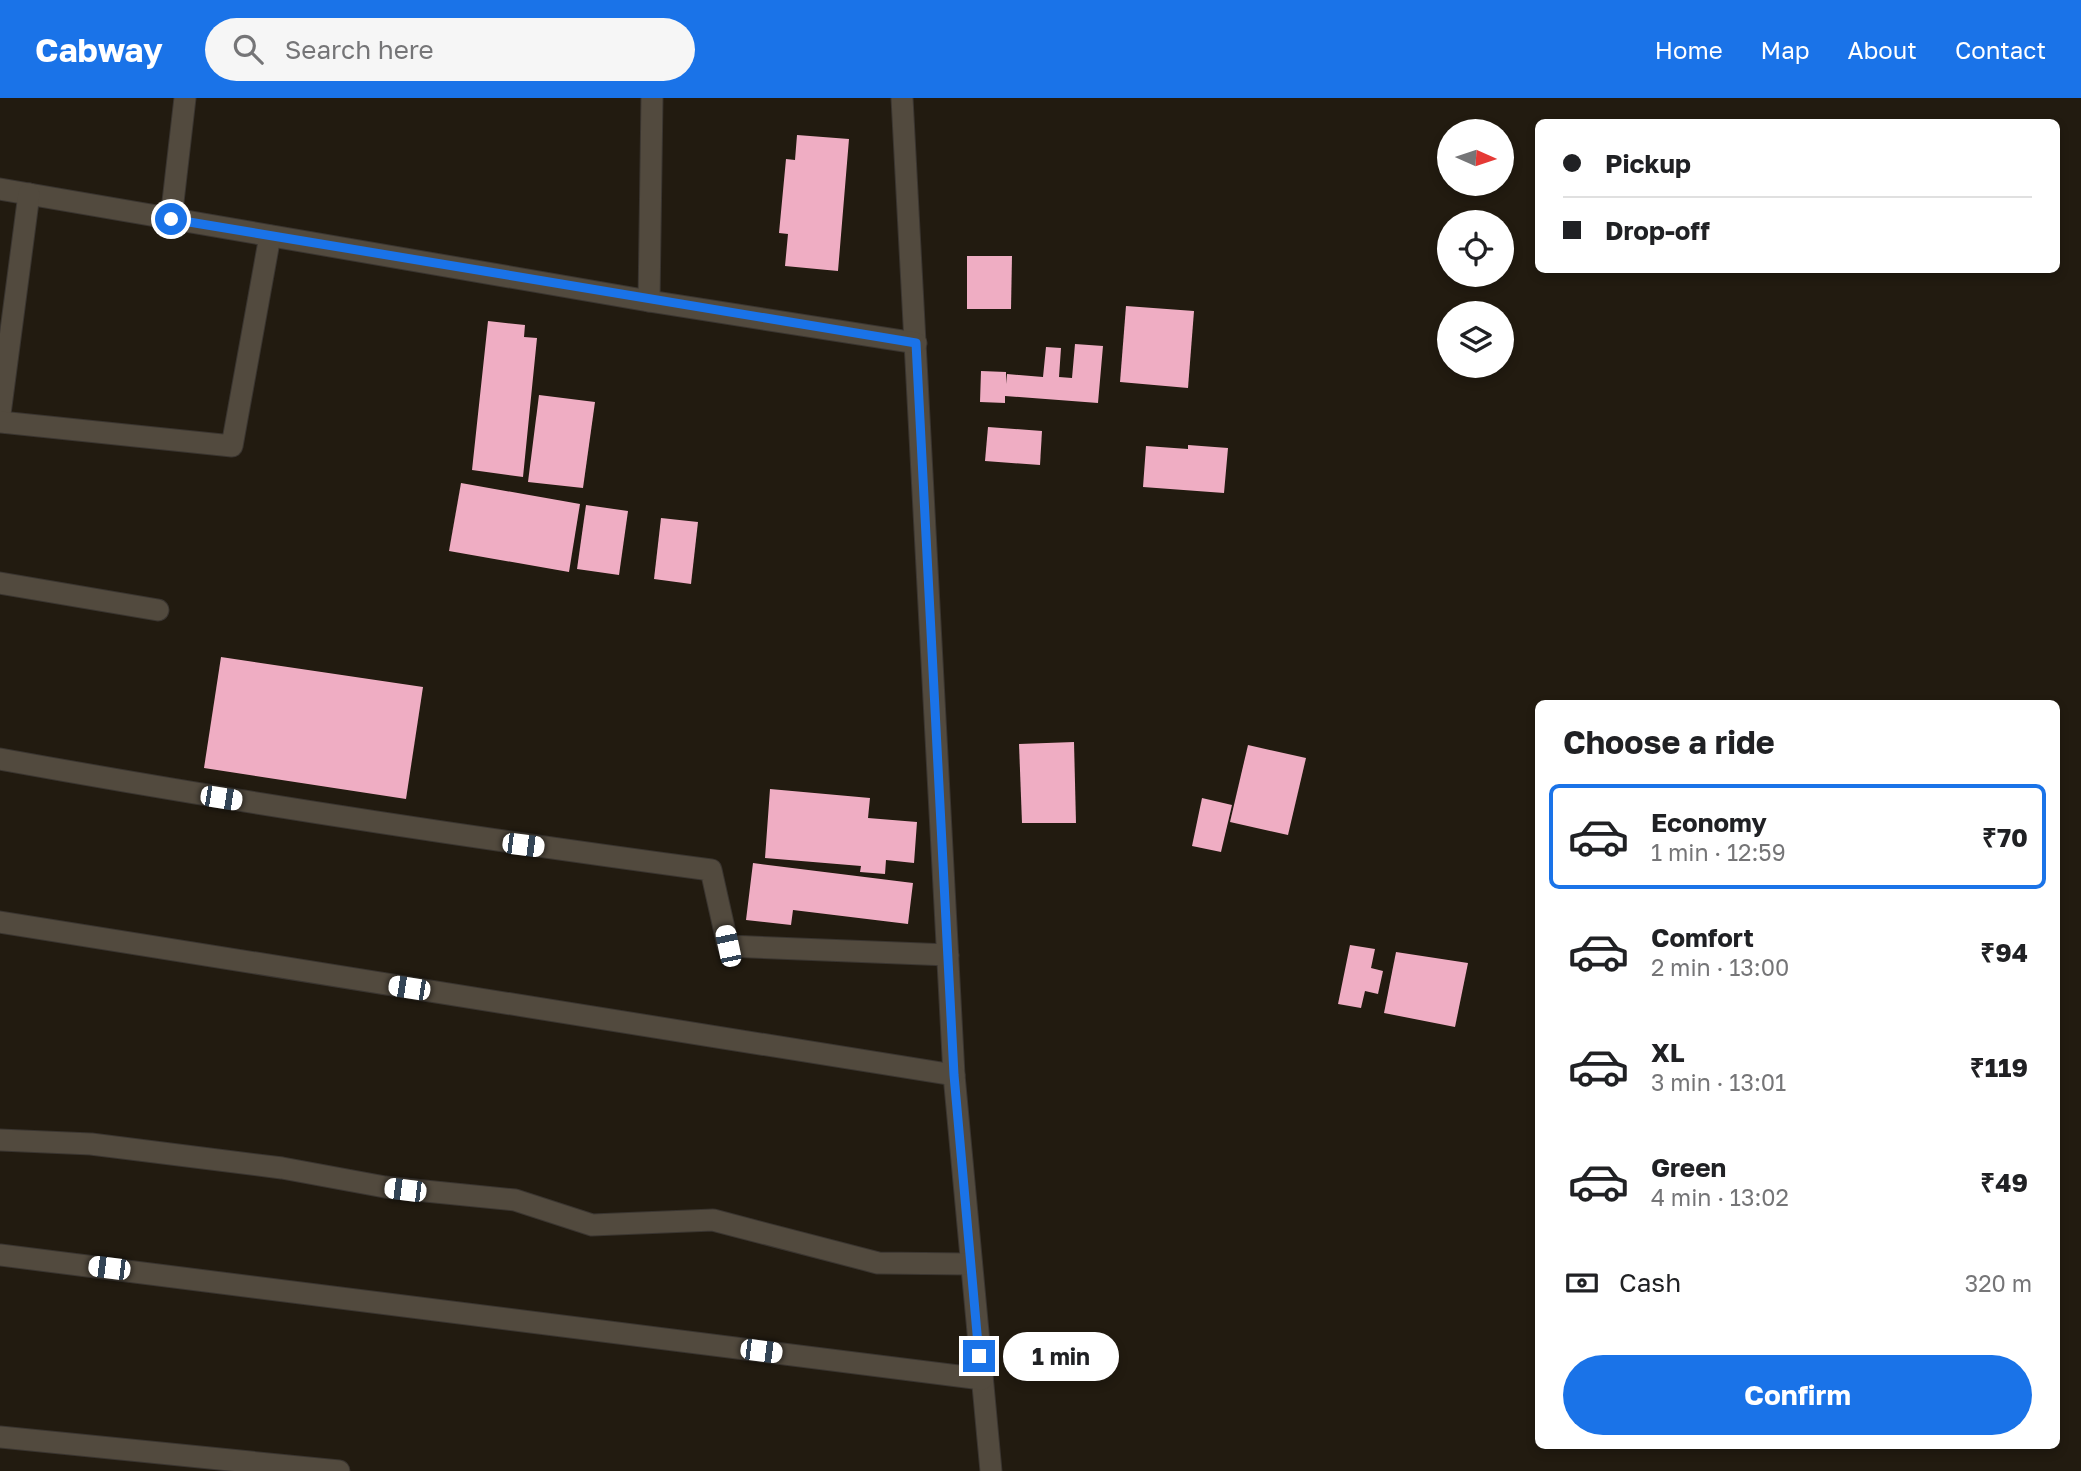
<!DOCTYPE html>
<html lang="en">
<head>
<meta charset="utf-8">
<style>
  :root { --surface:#fff; --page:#f6f6f6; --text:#202124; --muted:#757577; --line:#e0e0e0; --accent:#1a73e8 }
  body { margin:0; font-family:"Golos Text",sans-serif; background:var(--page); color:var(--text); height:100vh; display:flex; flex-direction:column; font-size:26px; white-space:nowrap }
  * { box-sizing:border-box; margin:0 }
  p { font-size:23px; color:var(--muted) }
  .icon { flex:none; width:38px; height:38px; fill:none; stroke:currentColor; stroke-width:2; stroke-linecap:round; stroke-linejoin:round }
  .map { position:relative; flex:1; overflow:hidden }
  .sheet { position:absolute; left:1535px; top:602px; width:525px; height:749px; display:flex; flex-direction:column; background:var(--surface); border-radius:10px; box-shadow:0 4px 10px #0003 }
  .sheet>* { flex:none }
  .top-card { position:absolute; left:1535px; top:21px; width:525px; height:154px; border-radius:10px; box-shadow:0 4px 10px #0003; display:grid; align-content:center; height:154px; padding:0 28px; background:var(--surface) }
  .needle { width:46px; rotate:93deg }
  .tools { position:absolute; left:1437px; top:21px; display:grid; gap:14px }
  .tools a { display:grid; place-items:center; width:77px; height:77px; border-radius:50%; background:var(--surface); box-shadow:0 4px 10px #0003; font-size:35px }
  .end { position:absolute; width:32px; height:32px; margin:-16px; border:9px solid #1a73e8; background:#fff; box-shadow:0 0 0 4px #fff }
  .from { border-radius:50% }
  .bubble { position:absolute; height:49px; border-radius:24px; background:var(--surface); box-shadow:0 4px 10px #0003; font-size:23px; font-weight:700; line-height:49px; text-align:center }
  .car { position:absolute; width:21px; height:42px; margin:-21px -10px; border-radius:9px; box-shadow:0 0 5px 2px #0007; background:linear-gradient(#fff 24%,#345 0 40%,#fff 0 76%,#345 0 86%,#fff 0) }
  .top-card b { display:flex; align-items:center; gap:24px; height:66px; font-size:26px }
  .top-card b+b { border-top:2px solid var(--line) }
  .top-card i { width:18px; height:18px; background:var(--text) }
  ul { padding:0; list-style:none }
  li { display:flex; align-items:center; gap:21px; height:105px; margin:0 14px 10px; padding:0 14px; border:4px solid transparent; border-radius:10px }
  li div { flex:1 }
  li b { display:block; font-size:26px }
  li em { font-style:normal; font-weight:700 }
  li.selected { border-color:var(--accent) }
  li>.icon { width:63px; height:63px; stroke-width:1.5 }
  h2 { padding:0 28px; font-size:32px; line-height:84px }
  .pay { display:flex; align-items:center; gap:18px; height:77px; padding:0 28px; font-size:26px }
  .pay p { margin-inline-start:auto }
  .primary-button { display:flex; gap:14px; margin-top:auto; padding:14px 28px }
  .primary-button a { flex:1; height:80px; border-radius:42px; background:var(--accent); color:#fff; font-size:28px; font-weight:700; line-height:80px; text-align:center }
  header { display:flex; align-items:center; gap:42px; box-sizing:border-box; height:98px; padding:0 35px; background:var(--accent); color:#fff }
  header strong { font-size:33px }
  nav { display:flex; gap:38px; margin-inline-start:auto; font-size:24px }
  .search { width:490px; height:63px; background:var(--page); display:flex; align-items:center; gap:18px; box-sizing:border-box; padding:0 24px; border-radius:38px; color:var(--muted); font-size:26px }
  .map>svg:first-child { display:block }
  .building { fill:#efadc3 }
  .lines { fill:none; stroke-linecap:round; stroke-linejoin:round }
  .minor-casing { stroke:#3a3530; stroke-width:23 }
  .minor { stroke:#524a3e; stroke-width:21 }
  .route { stroke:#1a73e8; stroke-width:9 }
</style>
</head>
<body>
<header>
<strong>Cabway</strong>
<div class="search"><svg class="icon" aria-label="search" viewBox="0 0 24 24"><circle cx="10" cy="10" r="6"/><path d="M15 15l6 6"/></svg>Search here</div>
<nav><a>Home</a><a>Map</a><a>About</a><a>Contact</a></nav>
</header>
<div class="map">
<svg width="2081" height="1373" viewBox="0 0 2081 1373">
  <rect width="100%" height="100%" fill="#221b10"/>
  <g class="building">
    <path d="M797,37L849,41L838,173L785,168L788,136L779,135L786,61L795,62Z"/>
    <path d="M967,158H1012L1011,211H967Z"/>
    <path d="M1126,208L1194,213L1188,290L1120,284Z"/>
    <path d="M488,223L525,227L524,239L537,240L523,379L472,372Z"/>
    <path d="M1075,246L1103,248L1098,305L1005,298V305L980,304L981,273L1006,274V286L1007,276L1043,279L1046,249L1061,250L1059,279L1072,280Z"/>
    <path d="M539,297L595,304L583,390L528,384Z"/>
    <path d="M988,329L1042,333L1040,367L985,363Z"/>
    <path d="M1188,347L1228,350L1224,395L1143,389L1146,348L1188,351Z"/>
    <path d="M461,385L580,406L569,474L449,453Z"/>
    <path d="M586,407L628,413L619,477L577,471Z"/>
    <path d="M661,420L698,424L691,486L654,481Z"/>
    <path d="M221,559L423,589L406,701L204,670Z"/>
    <path d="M1074,644L1076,725H1022L1019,646Z"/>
    <path d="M1248,647L1306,660L1288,737L1230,724Z"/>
    <path d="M770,691L870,700L868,720L917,724L914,765L886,762L885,776L860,774L861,768L765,760Z"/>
    <path d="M1202,700L1232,707L1221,754L1192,748Z"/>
    <path d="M753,765L913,785L908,826L793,812L791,827L746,822Z"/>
    <path d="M1350,847L1375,851L1371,870L1383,873L1378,896L1365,893L1361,910L1338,906Z"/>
    <path d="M1396,854L1468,865L1455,929L1384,915Z"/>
  </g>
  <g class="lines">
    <g class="minor-casing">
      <g id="minor">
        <path d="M902,0L954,977L991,1373"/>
        <path d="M0,91L649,203L916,245"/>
        <path d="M171,121L185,0"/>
        <path d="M649,203L652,0"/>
        <path d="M0,316L29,96"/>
        <path d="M0,324L232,348L270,138"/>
        <path d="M0,485L158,512"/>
        <path d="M0,661C236,704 473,740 711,772L728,848L948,857"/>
        <path d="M0,824L954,977"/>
        <path d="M0,1042L91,1046L282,1070L385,1089L515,1102L592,1127L713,1122L878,1165L969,1166"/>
        <path d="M0,1157L982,1281"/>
        <path d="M0,1339L339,1373"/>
      </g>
    </g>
    <use href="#minor" class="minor"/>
  </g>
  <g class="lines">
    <path class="route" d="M171,121L916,245L954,977L979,1258"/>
  </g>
</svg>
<div class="tools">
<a><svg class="needle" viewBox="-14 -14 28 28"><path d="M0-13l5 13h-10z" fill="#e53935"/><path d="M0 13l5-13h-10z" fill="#757577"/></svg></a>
<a><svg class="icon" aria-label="locate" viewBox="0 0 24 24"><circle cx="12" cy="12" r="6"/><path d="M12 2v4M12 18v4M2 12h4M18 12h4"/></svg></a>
<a><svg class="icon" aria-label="layers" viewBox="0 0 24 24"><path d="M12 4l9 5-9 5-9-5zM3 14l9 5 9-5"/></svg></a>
</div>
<i class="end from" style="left:171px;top:121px"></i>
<i class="end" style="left:979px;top:1258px"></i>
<div class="bubble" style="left:1003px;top:1234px;width:116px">1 min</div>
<i class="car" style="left:221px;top:700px;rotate:99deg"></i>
<i class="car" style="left:523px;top:747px;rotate:97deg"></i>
<i class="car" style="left:728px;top:848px;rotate:348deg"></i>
<i class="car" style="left:409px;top:890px;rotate:279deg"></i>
<i class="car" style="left:405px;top:1092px;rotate:277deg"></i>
<i class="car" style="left:109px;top:1170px;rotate:277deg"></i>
<i class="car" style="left:761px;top:1253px;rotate:97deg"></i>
<div class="top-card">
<b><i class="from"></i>Pickup</b>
<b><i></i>Drop-off</b>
</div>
<section class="sheet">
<h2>Choose a ride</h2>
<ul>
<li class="selected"><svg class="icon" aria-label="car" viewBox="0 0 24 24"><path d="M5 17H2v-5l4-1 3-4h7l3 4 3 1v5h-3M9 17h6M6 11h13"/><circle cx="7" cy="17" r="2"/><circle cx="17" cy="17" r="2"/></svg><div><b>Economy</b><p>1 min · 12:59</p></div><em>₹70</em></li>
<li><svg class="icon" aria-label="car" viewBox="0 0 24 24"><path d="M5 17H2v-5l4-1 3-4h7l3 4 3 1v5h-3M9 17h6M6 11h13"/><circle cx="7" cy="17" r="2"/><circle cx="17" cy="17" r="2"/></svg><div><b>Comfort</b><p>2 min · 13:00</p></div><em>₹94</em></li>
<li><svg class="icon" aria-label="car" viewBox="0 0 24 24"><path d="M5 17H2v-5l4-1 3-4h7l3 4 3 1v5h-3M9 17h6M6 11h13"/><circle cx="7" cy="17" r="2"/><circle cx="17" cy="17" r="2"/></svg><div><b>XL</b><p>3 min · 13:01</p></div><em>₹119</em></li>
<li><svg class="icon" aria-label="car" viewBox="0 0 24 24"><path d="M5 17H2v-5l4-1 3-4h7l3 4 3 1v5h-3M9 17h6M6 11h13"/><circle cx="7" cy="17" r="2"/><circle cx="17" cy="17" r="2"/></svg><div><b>Green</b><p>4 min · 13:02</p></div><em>₹49</em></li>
</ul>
<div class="pay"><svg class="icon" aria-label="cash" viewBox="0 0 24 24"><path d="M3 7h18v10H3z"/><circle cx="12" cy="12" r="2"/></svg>Cash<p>320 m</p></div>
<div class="primary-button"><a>Confirm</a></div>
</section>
</div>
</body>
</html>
